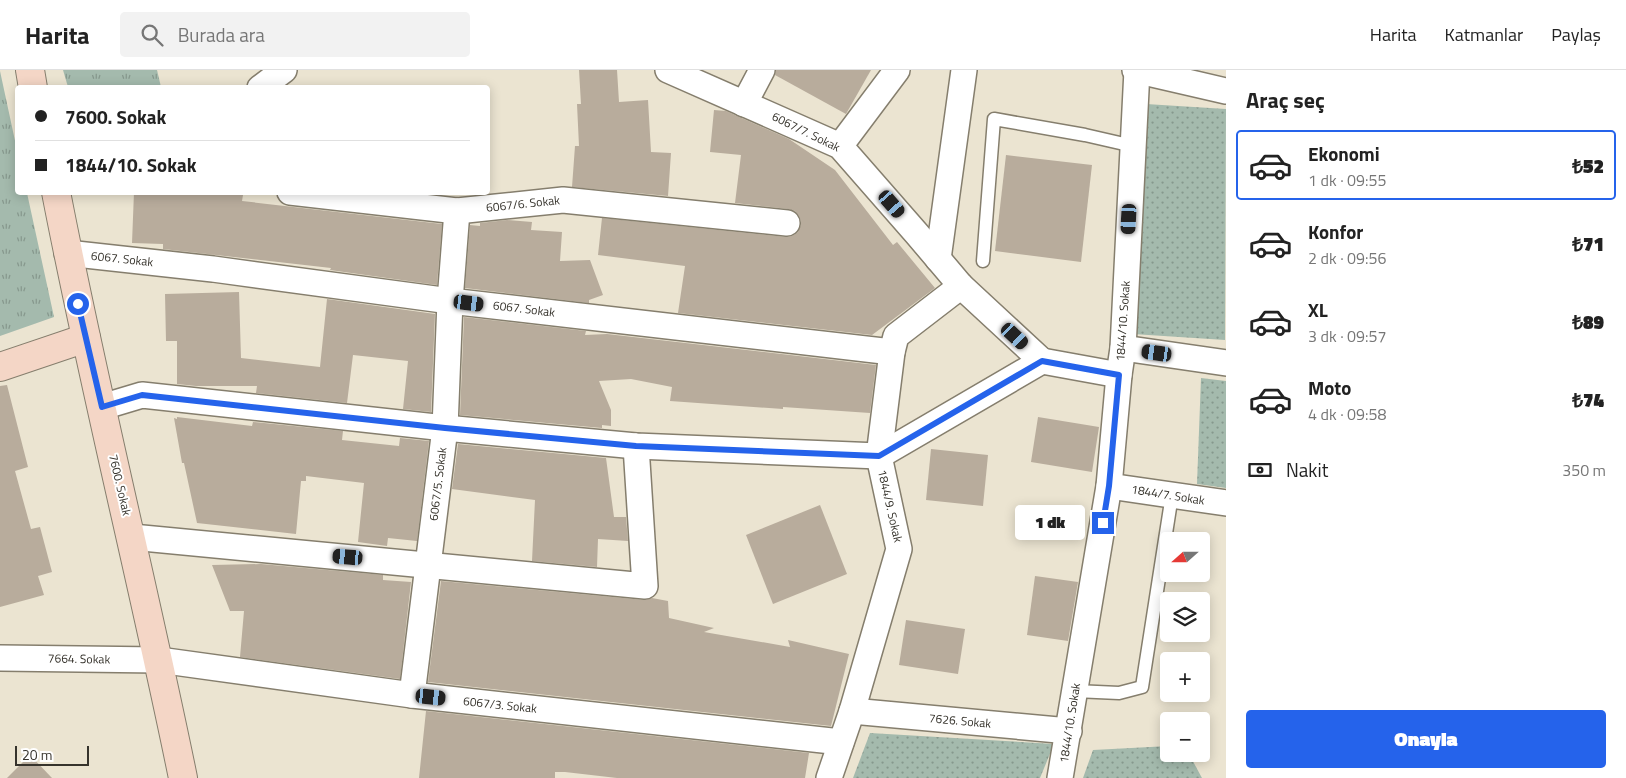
<!DOCTYPE html>
<html lang="tr">
<head>
<meta charset="utf-8">
<style>
  :root { --surface:#fff; --page:#f2f2f2; --text:#222; --muted:#767676; --line:#e0e0e0; --accent:#2563eb }
  body { margin:0; font-family:"Titillium Web",sans-serif; background:var(--page); color:var(--text); height:100vh; display:flex; flex-direction:column; font-size:19px; white-space:nowrap }
  * { box-sizing:border-box; margin:0 }
  p { font-size:16px; color:var(--muted) }
  .icon { flex:none; width:28px; height:28px; fill:none; stroke:currentColor; stroke-width:2; stroke-linecap:round; stroke-linejoin:round }
  .map { position:relative; flex:1; overflow:hidden }
  .panel { display:flex; flex-direction:column; background:var(--surface); width:400px }
  .panel>* { flex:none }
  .top-card { position:absolute; left:15px; top:15px; width:475px; height:110px; border-radius:5px; box-shadow:0 2px 12px #0003; display:grid; align-content:center; height:110px; padding:0 20px; background:var(--surface) }
  .needle { width:32px; rotate:249deg }
  .controls { position:absolute; left:1160px; top:462px; display:grid; gap:10px }
  .controls a { display:grid; place-items:center; width:50px; height:50px; border-radius:5px; background:var(--surface); box-shadow:0 2px 12px #0003; font-size:25px }
  .scale { position:absolute; left:15px; bottom:12px; width:74px; box-sizing:border-box; padding-left:5px; border:2px solid #36332c; border-top:0; font-size:14px; line-height:18px; white-space:nowrap; color:#36332c; -webkit-text-stroke:4px #fff; paint-order:stroke }
  .end { position:absolute; width:22px; height:22px; margin:-11px; border:6px solid #2563eb; background:#fff; box-shadow:0 0 0 2px #fff }
  .from { border-radius:50% }
  .bubble { position:absolute; height:35px; border-radius:5px; background:var(--surface); box-shadow:0 2px 12px #0003; font-size:16px; font-weight:800; line-height:35px; text-align:center }
  .car { position:absolute; width:15px; height:30px; margin:-15px -8px; border-radius:6px; box-shadow:0 0 4px 1px #0007; background:linear-gradient(#222 24%,#8ab4d8 0 40%,#222 0 76%,#8ab4d8 0 86%,#222 0) }
  .top-card b { display:flex; align-items:center; gap:18px; height:48px; font-size:19px }
  .top-card b+b { border-top:1px solid var(--line) }
  .top-card i { width:12px; height:12px; background:var(--text) }
  ul { padding:0; list-style:none }
  li { display:flex; align-items:center; gap:15px; height:70px; margin:0 10px 8px; padding:0 10px; border:2px solid transparent; border-radius:5px }
  li div { flex:1 }
  li b { display:block; font-size:19px }
  li em { font-style:normal; font-weight:800 }
  li.selected { border-color:var(--accent) }
  li>.icon { width:45px; height:45px; stroke-width:1.5 }
  h2 { padding:0 20px; font-size:22px; line-height:60px }
  .pay { display:flex; align-items:center; gap:12px; height:55px; padding:0 20px; font-size:19px }
  .pay p { margin-inline-start:auto }
  .button { display:flex; gap:10px; margin-top:auto; padding:10px 20px }
  .button a { flex:1; height:58px; border-radius:5px; background:var(--accent); color:#fff; font-size:20px; font-weight:800; line-height:58px; text-align:center }
  header { display:flex; align-items:center; gap:30px; box-sizing:border-box; height:70px; padding:0 25px; background:var(--surface); border-bottom:1px solid var(--line) }
  header strong { font-size:24px }
  nav { display:flex; gap:28px; margin-inline-start:auto; font-size:18px }
  .search { width:350px; height:45px; background:var(--page); display:flex; align-items:center; gap:12px; box-sizing:border-box; padding:0 18px; border-radius:5px; color:var(--muted); font-size:19px }
  main { display:flex; flex:1; min-height:0 }
  .map>svg:first-child { display:block }
  .grass { fill:url(#grass-tufts) }
  .park { fill:url(#park-dots) }
  .building { fill:#b8ac9c }
  .lines { fill:none; stroke-linecap:round; stroke-linejoin:round }
  .lane-casing { stroke:#857e6d; stroke-width:15 }
  .street-casing { stroke:#857e6d; stroke-width:28 }
  .secondary-casing { stroke:#857e6d; stroke-width:30 }
  .lane { stroke:#fff; stroke-width:12 }
  .street { stroke:#fff; stroke-width:25 }
  .secondary { stroke:#f4d6c6; stroke-width:28 }
  .route { stroke:#2563eb; stroke-width:6 }
  .labels { text-anchor:middle; stroke-width:4; stroke-linejoin:round; paint-order:stroke }
  .street-label { font-size:12px; fill:#36332c; stroke:#fff }
</style>
</head>
<body>
<header>
<strong>Harita</strong>
<div class="search"><svg class="icon" aria-label="search" viewBox="0 0 24 24"><circle cx="10" cy="10" r="6"/><path d="M15 15l6 6"/></svg>Burada ara</div>
<nav><a>Harita</a><a>Katmanlar</a><a>Paylaş</a></nav>
</header>
<main>
<div class="map">
<svg width="1226" height="708" viewBox="0 0 1226 708">
  <defs>
    <pattern id="grass-tufts" width="24" height="20" patternUnits="userSpaceOnUse" patternTransform="scale(1.25)"><rect width="24" height="20" fill="#a4baad"/><path d="M3 7l-1-3M5 7V3M7 7l1-3M15 17l-1-3M17 17v-4M19 17l1-3" fill="none" stroke="#86988d"/></pattern>
    <pattern id="park-dots" width="8" height="8" patternUnits="userSpaceOnUse" patternTransform="scale(1.25)"><rect width="8" height="8" fill="#a4baad"/><path d="M2 2h.1M6 6h.1" fill="none" stroke="#86988d" stroke-width="1.8" stroke-linecap="round"/></pattern>
  </defs>
  <rect width="100%" height="100%" fill="#ebe4d1"/>
  <g class="grass">
    <path d="M63,0H157L161,17H68Z"/>
    <path d="M0,1L17,80L18,122L27,123L54,247L0,266Z"/>
  </g>
  <g class="park">
    <path d="M1146,34L1226,39L1225,270L1133,264Z"/>
    <path d="M1201,308L1226,311V418L1197,414Z"/>
    <path d="M870,663L1054,674L1040,708H853Z"/>
    <path d="M1169,676V684H1189L1202,708H1083L1093,680Z"/>
  </g>
  <g class="building">
    <path d="M579,0H617L619,32L648,30L651,82L671,83L668,126L572,117L575,76H579L577,34H581Z"/>
    <path d="M776,0H871L846,44L775,5Z"/>
    <path d="M714,40L726,41L789,69L835,100L893,175L897,172L935,218L872,265L678,243L685,196L598,185L602,148L786,167L792,166L798,162L801,155L800,148L795,141L788,139L735,133L741,85L710,82Z"/>
    <path d="M1006,85L1092,95L1081,192L995,181Z"/>
    <path d="M134,122L216,125V122H228L243,125L242,131L442,154L437,215L330,200L331,198L163,179V174L132,173Z"/>
    <path d="M507,150L532,152L531,160L562,162L560,191L590,190L603,225L589,230V233L465,218L470,155L480,156V153Z"/>
    <path d="M239,222L241,288L320,297L327,229L435,244L431,342L403,339L408,291L353,285L347,333L256,323L257,316H196L177,314V271H166L165,224Z"/>
    <path d="M464,247L586,261L585,265L607,264L876,295L870,343L783,337V339L670,331L672,317L631,309L599,311L611,340V356L602,355V358L460,345Z"/>
    <path d="M7,315L28,397L15,401L31,459L40,457L52,502L38,506L44,525L0,537V316Z"/>
    <path d="M177,347L252,356L253,352L343,361L342,370L399,376L400,368L429,371L417,471L388,468L387,476L358,472L364,413L306,406V411H301L296,464L197,453L184,393H182L174,348L177,349Z"/>
    <path d="M1038,347L1099,357L1092,402L1031,392Z"/>
    <path d="M458,374L606,388L614,447H626L628,471L598,469L597,497L532,491L535,430L452,419Z"/>
    <path d="M931,379L988,385L983,436L926,430Z"/>
    <path d="M820,435L847,504L773,534L746,465Z"/>
    <path d="M261,494L383,505V510L411,512L400,609L240,587L244,541H230L212,495Z"/>
    <path d="M1035,506L1078,512L1068,571L1027,565Z"/>
    <path d="M441,511L644,530L652,528L668,531L669,548L714,558L704,562L790,577L788,570L849,584L831,656L428,612Z"/>
    <path d="M906,550L965,559L958,604L899,595Z"/>
    <path d="M426,641L809,683L805,708H617L565,702H555V708H419Z"/>
    <path d="M30,685L52,708H7Z"/>
  </g>
  <g class="lines">
    <g class="lane-casing">
      <g id="lane">
        <path d="M983,191L994,49L1085,65L1133,76"/>
        <path d="M1075,621L1119,623L1142,617L1172,425"/>
      </g>
    </g>
    <g class="street-casing">
      <g id="street">
        <path d="M668,0L840,76L917,164L961,216L1042,291"/>
        <path d="M1135,0L1226,21"/>
        <path d="M260,18L284,0"/>
        <path d="M744,34L762,0"/>
        <path d="M840,76L897,0"/>
        <path d="M290,122L457,141L563,130L787,153"/>
        <path d="M67,183L213,199L450,231L892,282"/>
        <path d="M938,189L964,0"/>
        <path d="M1123,278L1226,293"/>
        <path d="M1042,291L1119,305"/>
        <path d="M102,337L142,325L445,358L636,376L879,386L1042,291"/>
        <path d="M1109,416L1226,433"/>
        <path d="M132,467L645,516L636,376"/>
        <path d="M0,588L159,590L412,625L841,672"/>
        <path d="M412,625L445,358L450,231L457,141"/>
        <path d="M852,641L1069,661"/>
        <path d="M829,708L852,641L899,479L879,386L892,282L896,266L961,216"/>
        <path d="M1060,708L1109,416L1119,305L1123,278L1137,0"/>
      </g>
    </g>
    <g class="secondary-casing">
      <g id="secondary">
        <path d="M30,0L33,18"/>
        <path d="M56,122C94,319 143,512 183,708"/>
        <path d="M0,297L86,268"/>
      </g>
    </g>
    <use href="#lane" class="lane"/>
    <use href="#street" class="street"/>
    <use href="#secondary" class="secondary"/>
  </g>
  <g class="lines">
    <path class="route" d="M78,234L102,337L142,325L445,358L636,376L879,386L1042,291L1119,305L1109,416L1103,453"/>
  </g>
  <g class="labels">
    <g class="street-label">
      <text transform="translate(806 62) rotate(26)" y="4">6067/7. Sokak</text>
      <text transform="translate(523 134) rotate(-6)" y="4">6067/6. Sokak</text>
      <text transform="translate(122 189) rotate(6)" y="4">6067. Sokak</text>
      <text transform="translate(524 239) rotate(7)" y="4">6067. Sokak</text>
      <text transform="translate(1123 251) rotate(-86)" y="4">1844/10. Sokak</text>
      <text transform="translate(438 414) rotate(-83)" y="4">6067/5. Sokak</text>
      <text transform="translate(120 415) rotate(77)" y="4">7600. Sokak</text>
      <text transform="translate(1168 425) rotate(9)" y="4">1844/7. Sokak</text>
      <text transform="translate(890 436) rotate(77)" y="4">1844/9. Sokak</text>
      <text transform="translate(79 589) rotate(1)" y="4">7664. Sokak</text>
      <text transform="translate(500 635) rotate(6)" y="4">6067/3. Sokak</text>
      <text transform="translate(960 651) rotate(5)" y="4">7626. Sokak</text>
      <text transform="translate(1070 653) rotate(-81)" y="4">1844/10. Sokak</text>
    </g>
  </g>
</svg>
<div class="controls">
<a><svg class="needle" viewBox="-14 -14 28 28"><path d="M0-13l5 13h-10z" fill="#e53935"/><path d="M0 13l5-13h-10z" fill="#767676"/></svg></a>
<a><svg class="icon" aria-label="layers" viewBox="0 0 24 24"><path d="M12 4l9 5-9 5-9-5zM3 14l9 5 9-5"/></svg></a>
<a>+</a>
<a>−</a>
</div>
<div class="scale">20 m</div>
<i class="end from" style="left:78px;top:234px"></i>
<i class="end" style="left:1103px;top:453px"></i>
<div class="bubble" style="left:1015px;top:435px;width:70px">1 dk</div>
<i class="car" style="left:892px;top:134px;rotate:139deg"></i>
<i class="car" style="left:1129px;top:149px;rotate:183deg"></i>
<i class="car" style="left:469px;top:233px;rotate:97deg"></i>
<i class="car" style="left:1015px;top:266px;rotate:133deg"></i>
<i class="car" style="left:1157px;top:283px;rotate:278deg"></i>
<i class="car" style="left:348px;top:487px;rotate:275deg"></i>
<i class="car" style="left:431px;top:627px;rotate:96deg"></i>
<div class="top-card">
<b><i class="from"></i>7600. Sokak</b>
<b><i></i>1844/10. Sokak</b>
</div>
</div>
<section class="panel">
<h2>Araç seç</h2>
<ul>
<li class="selected"><svg class="icon" aria-label="car" viewBox="0 0 24 24"><path d="M5 17H2v-5l4-1 3-4h7l3 4 3 1v5h-3M9 17h6M6 11h13"/><circle cx="7" cy="17" r="2"/><circle cx="17" cy="17" r="2"/></svg><div><b>Ekonomi</b><p>1 dk · 09:55</p></div><em>₺52</em></li>
<li><svg class="icon" aria-label="car" viewBox="0 0 24 24"><path d="M5 17H2v-5l4-1 3-4h7l3 4 3 1v5h-3M9 17h6M6 11h13"/><circle cx="7" cy="17" r="2"/><circle cx="17" cy="17" r="2"/></svg><div><b>Konfor</b><p>2 dk · 09:56</p></div><em>₺71</em></li>
<li><svg class="icon" aria-label="car" viewBox="0 0 24 24"><path d="M5 17H2v-5l4-1 3-4h7l3 4 3 1v5h-3M9 17h6M6 11h13"/><circle cx="7" cy="17" r="2"/><circle cx="17" cy="17" r="2"/></svg><div><b>XL</b><p>3 dk · 09:57</p></div><em>₺89</em></li>
<li><svg class="icon" aria-label="car" viewBox="0 0 24 24"><path d="M5 17H2v-5l4-1 3-4h7l3 4 3 1v5h-3M9 17h6M6 11h13"/><circle cx="7" cy="17" r="2"/><circle cx="17" cy="17" r="2"/></svg><div><b>Moto</b><p>4 dk · 09:58</p></div><em>₺74</em></li>
</ul>
<div class="pay"><svg class="icon" aria-label="cash" viewBox="0 0 24 24"><path d="M3 7h18v10H3z"/><circle cx="12" cy="12" r="2"/></svg>Nakit<p>350 m</p></div>
<div class="button"><a>Onayla</a></div>
</section>
</main>
</body>
</html>
